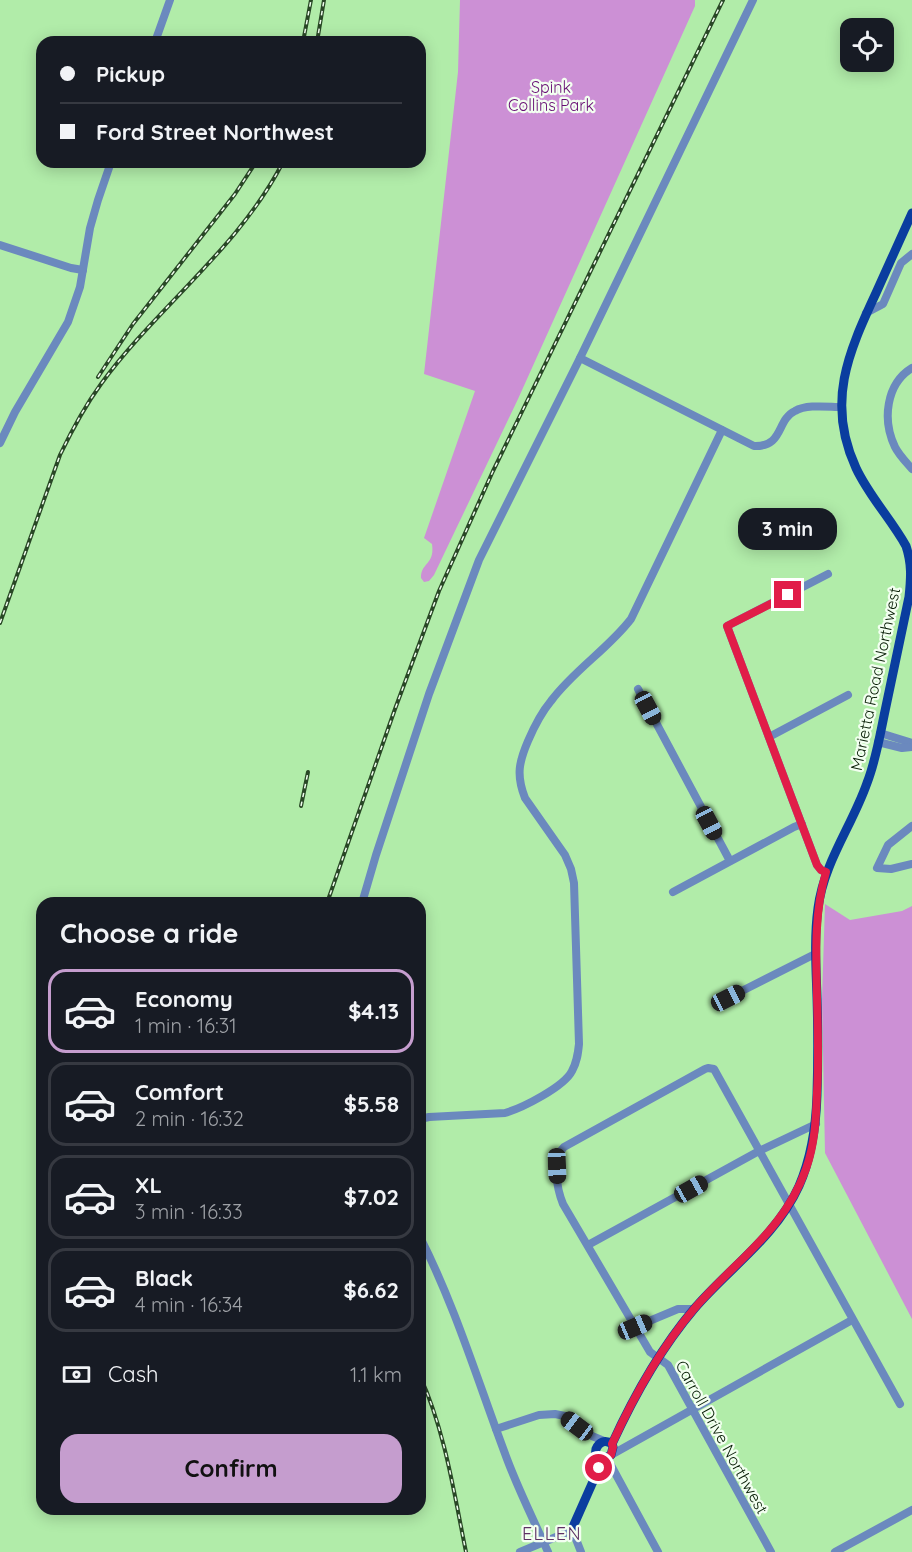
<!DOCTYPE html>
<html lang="en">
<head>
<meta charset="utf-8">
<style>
  :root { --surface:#171b24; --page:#242831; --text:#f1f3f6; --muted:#9ea1a6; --line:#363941; --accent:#c59dce }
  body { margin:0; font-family:Quicksand,sans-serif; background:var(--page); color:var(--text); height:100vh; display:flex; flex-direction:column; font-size:22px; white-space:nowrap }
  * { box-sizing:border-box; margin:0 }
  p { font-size:20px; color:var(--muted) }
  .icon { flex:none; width:33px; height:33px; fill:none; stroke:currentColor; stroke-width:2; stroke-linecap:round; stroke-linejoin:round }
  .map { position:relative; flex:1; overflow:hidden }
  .sheet { position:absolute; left:36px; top:897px; width:390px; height:618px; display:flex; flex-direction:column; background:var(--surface); border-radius:18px; box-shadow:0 3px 15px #0003 }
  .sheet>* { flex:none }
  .guide { position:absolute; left:36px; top:36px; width:390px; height:132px; border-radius:18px; box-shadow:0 3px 15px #0003; display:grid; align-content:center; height:132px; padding:0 24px; background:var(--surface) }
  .buttons { position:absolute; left:840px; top:18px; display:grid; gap:12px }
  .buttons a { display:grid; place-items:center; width:54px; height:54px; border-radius:12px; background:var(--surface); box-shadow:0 3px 15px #0003; font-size:30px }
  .end { position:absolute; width:27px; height:27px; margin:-14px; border:8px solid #e11d48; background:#fff; box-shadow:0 0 0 3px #fff }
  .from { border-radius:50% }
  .bubble { position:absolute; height:42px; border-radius:18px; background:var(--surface); box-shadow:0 3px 15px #0003; font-size:20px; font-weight:800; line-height:42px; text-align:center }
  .car { position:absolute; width:18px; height:36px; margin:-18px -9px; border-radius:8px; box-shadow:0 0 4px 2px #0007; background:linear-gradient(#222 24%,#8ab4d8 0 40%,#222 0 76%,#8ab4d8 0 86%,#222 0) }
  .guide b { display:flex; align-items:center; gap:21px; height:57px; font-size:22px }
  .guide b+b { border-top:2px solid var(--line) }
  .guide i { width:15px; height:15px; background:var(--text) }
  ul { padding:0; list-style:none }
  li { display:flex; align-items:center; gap:18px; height:84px; margin:0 12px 9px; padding:0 12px; border:3px solid var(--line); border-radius:18px }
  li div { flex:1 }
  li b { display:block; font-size:22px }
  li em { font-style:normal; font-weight:800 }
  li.current { border-color:var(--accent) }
  li>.icon { width:54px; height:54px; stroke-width:1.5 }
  h2 { padding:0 24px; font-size:27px; line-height:72px }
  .pay { display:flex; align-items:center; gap:15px; height:66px; padding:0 24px; font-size:22px }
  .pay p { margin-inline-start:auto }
  .primary-button { display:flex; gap:12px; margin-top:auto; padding:12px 24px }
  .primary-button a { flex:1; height:69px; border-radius:18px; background:var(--accent); color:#111; font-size:24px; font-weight:800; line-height:69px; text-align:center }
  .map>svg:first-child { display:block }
  .green { fill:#cc90d5 }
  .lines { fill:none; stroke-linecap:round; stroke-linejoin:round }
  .minor { stroke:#6b89be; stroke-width:8 }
  .major { stroke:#0a3d9f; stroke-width:9 }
  .rail-casing { stroke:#294726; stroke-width:4 }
  .rail { stroke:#f3fff1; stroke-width:1.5; stroke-dasharray:4.5; stroke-linecap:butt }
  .minor-bridge { stroke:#6b89be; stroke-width:8 }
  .route { stroke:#e11d48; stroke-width:8 }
  .labels { text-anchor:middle; stroke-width:4.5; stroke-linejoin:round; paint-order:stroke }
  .park-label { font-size:16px; fill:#660b73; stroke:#f3fff1 }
  .street-label { font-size:16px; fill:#061c04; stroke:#f3fff1 }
  .neighbourhood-label { font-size:18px; letter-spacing:1.5px; fill:#5d3064; stroke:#f3fff1 }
</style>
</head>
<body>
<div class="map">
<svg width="912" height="1552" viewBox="0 0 912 1552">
  <rect width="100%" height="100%" fill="#b1eca9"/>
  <g class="green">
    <path d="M460,0H695V6L518,399L434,575L429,581L424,582L421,578C421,562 435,565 432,544L424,538L475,391L424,374L458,72Z"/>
    <path d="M825,904L850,920L902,911L912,906V1319L825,1153L822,999Z"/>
  </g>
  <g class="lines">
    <g class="minor">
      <path d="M155,42L170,0"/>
      <path d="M0,245L71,268L83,270"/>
      <path d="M866,313L883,304L901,263L912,254"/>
      <path d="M580,358L754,446C784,447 776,420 795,411C807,404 828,407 842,407"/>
      <path d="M912,368C886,384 882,420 895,447C899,455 906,462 912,469"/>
      <path d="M0,443L15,412L68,322L80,287L90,228L98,200L111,162"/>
      <path d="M638,689L730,861"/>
      <path d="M880,733L912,743"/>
      <path d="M769,737L848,695"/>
      <path d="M878,742L902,748L912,747"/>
      <path d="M912,826L888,845L877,868L891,869L912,864"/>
      <path d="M826,872L821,870L817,865L727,626L828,574"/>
      <path d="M673,892L794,827L802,824"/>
      <path d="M362,903L376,855L429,694L479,560L580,358L753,0"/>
      <path d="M728,998L815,954"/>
      <path d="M420,1119L429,1117L505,1113C522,1108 564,1087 572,1071C577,1062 578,1054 579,1044L574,883L571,869L565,855L525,798C516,775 519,762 528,741C534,727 541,713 551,701C574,670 608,649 631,619L722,430"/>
      <path d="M420,1237C456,1308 479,1385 507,1459C519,1491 534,1521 548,1552"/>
      <path d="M588,1245L759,1151L816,1124"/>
      <path d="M635,1327L678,1309H694"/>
      <path d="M496,1429L539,1415L555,1414L565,1416L592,1436L604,1441"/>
      <path d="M611,1455L852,1320"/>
      <path d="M607,1458L658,1552"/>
      <path d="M569,1531L572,1529L581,1552"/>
      <path d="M771,1552L668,1365L650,1352L563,1204C557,1189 551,1159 564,1147L705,1069L708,1068L714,1069L900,1404"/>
      <path d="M835,1552L912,1510"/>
    </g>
    <g class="major">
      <path d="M593,1473L596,1449C599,1442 605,1439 612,1444"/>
      <path d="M572,1529L599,1468L604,1459L611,1455L613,1447L612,1444C633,1398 661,1348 694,1309C729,1268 776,1237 799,1186C812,1156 816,1127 817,1095C818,1062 818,1030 817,997C816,968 814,938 818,908C824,862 852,826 867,783C876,760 880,735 885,711C893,673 901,635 909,597C911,578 912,564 906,546C891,519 869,496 856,468C826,403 848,353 876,293C888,266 900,240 912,213"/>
    </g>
    <g class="rail-casing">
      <g id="rail">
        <path d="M303,42L311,0"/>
        <path d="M317,42L324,0"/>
        <path d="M98,377L133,324L235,194L256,162"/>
        <path d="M0,623L60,455C72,430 85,406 101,384C157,307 239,248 283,162"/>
        <path d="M301,806L308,772"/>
        <path d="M327,903L395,709L439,591L493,471L723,0"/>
        <path d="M420,1376C445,1431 454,1493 466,1552"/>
      </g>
    </g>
    <use href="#rail" class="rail"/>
    <path class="minor-bridge" d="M520,1552L568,1532"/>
  </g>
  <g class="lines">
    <path class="route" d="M599,1468L604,1459L611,1455L613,1447L612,1444C633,1398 661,1348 694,1309C735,1261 784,1231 806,1169C815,1144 816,1119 817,1093C819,1061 818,1029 817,997C816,955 814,913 826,872L821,870L817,865L727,626L788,595"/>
  </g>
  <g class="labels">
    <g class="park-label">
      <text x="551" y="93">Spink<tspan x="551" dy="18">Collins Park</tspan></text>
    </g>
    <g class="street-label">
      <text transform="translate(875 679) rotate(-78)" y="6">Marietta Road Northwest</text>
      <text transform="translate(722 1437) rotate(61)" y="6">Carroll Drive Northwest</text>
    </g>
    <g class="neighbourhood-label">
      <text x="552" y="1540">ELLEN</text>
    </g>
  </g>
</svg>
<div class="buttons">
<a><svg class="icon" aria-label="locate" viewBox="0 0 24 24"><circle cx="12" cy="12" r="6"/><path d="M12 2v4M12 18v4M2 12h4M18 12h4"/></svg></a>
</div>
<i class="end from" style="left:599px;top:1468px"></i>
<i class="end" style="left:788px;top:595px"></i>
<div class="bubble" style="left:738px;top:508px;width:99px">3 min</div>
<i class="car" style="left:648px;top:708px;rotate:152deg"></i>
<i class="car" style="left:709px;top:823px;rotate:152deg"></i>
<i class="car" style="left:728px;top:998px;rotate:63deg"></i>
<i class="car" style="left:557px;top:1166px;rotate:178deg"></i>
<i class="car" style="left:691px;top:1189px;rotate:61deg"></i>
<i class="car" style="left:635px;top:1327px;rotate:67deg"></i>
<i class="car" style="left:577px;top:1426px;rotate:307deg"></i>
<div class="guide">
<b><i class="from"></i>Pickup</b>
<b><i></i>Ford Street Northwest</b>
</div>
<section class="sheet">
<h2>Choose a ride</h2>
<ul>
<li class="current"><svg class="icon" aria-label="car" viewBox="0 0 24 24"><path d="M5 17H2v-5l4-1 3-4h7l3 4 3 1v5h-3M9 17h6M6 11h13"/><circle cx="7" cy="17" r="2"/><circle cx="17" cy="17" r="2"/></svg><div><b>Economy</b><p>1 min · 16:31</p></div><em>$4.13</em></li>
<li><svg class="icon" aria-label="car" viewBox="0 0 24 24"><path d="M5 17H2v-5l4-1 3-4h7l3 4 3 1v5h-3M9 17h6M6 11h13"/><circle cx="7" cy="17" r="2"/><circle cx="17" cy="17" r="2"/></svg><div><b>Comfort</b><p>2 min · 16:32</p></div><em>$5.58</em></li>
<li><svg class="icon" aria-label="car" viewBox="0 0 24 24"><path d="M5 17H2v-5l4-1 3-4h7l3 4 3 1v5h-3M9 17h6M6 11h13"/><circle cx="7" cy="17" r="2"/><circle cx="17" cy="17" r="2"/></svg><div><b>XL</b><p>3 min · 16:33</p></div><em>$7.02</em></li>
<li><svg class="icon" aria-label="car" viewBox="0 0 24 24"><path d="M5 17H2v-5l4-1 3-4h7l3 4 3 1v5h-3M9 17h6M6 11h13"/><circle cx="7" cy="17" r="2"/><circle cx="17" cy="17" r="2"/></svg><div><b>Black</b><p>4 min · 16:34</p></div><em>$6.62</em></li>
</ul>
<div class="pay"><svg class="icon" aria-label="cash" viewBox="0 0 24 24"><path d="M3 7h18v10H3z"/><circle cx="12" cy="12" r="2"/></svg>Cash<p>1.1 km</p></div>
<div class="primary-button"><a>Confirm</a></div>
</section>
</div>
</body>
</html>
